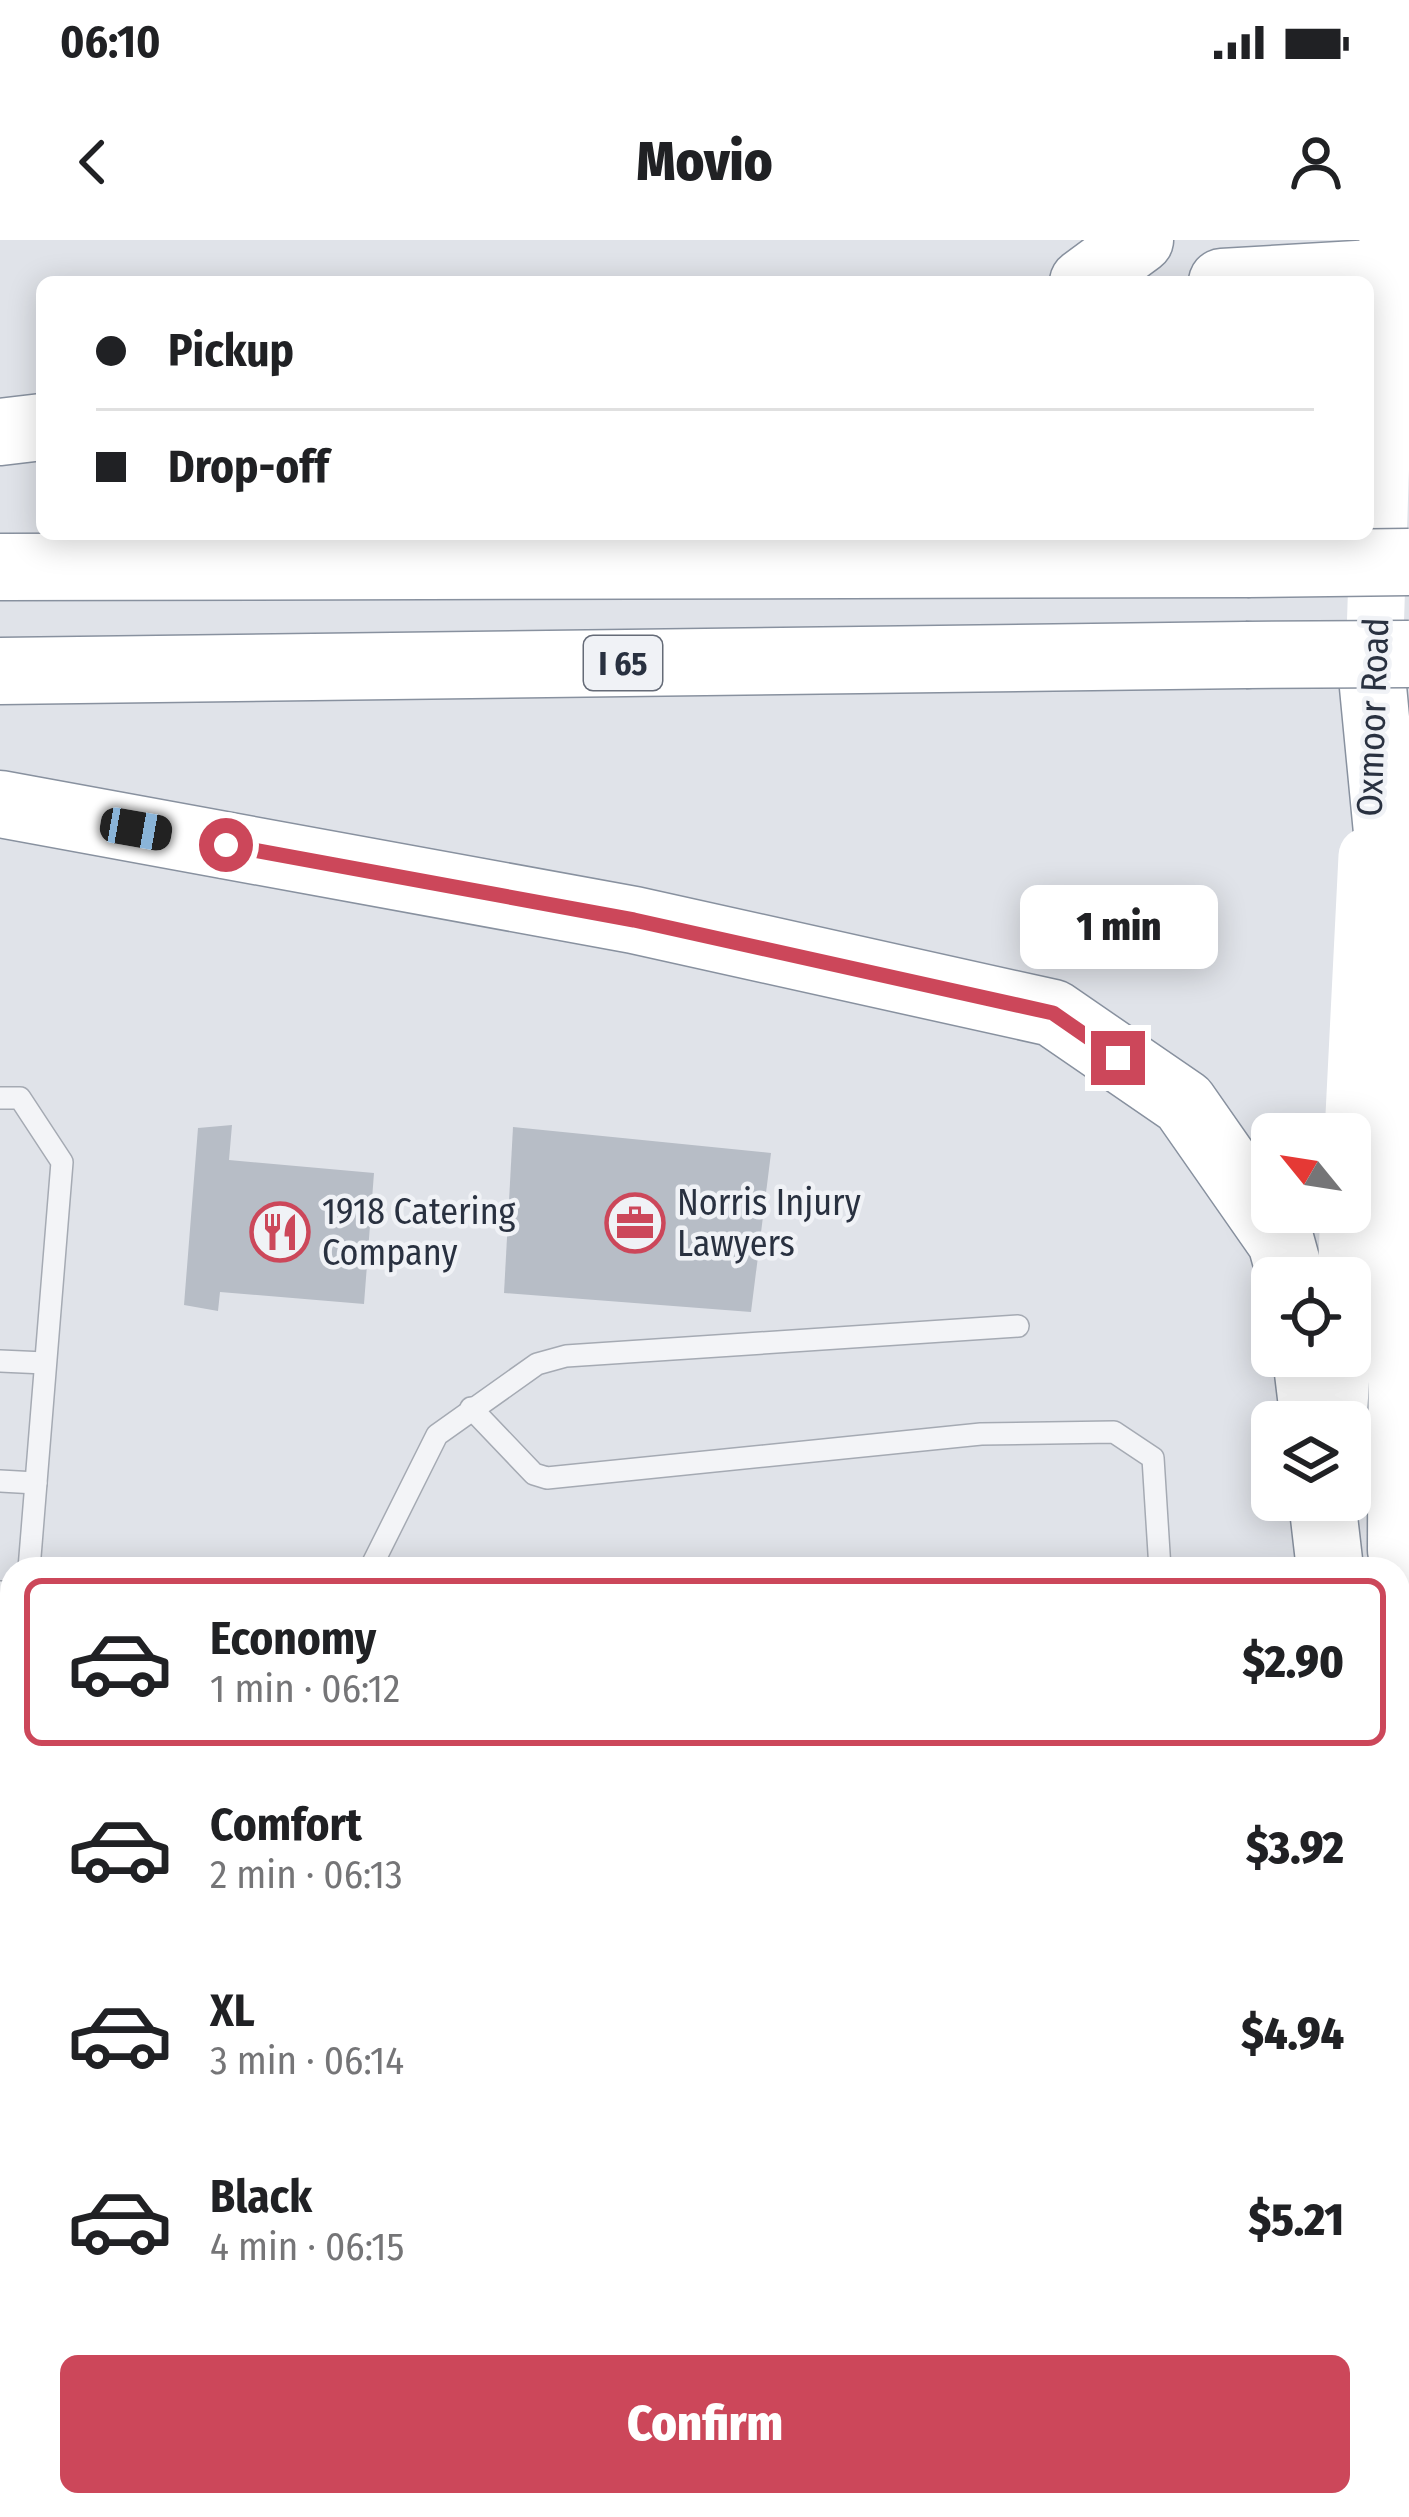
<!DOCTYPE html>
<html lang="en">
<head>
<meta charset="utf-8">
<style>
  :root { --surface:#fff; --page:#f6f6f6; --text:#202124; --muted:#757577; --line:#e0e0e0; --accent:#cc475a }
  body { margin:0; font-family:"Fira Sans Condensed",sans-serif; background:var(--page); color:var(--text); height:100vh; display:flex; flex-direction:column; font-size:45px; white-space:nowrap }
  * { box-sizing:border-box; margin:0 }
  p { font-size:39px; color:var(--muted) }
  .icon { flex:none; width:66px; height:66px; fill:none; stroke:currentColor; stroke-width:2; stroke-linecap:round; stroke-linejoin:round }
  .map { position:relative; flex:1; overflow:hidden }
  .drawer { position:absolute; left:0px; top:1317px; width:1410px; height:960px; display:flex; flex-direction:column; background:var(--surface); border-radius:36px 36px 0 0; box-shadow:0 6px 30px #0003 }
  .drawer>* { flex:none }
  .guide { position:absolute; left:36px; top:36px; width:1338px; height:264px; border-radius:18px; box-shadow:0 6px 30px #0003; display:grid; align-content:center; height:264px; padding:0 60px; background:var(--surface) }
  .needle { width:78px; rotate:300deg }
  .controls { position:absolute; left:1251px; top:873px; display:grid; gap:24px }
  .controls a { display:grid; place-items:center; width:120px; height:120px; border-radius:18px; background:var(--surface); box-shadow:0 6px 30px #0003; font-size:60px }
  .end { position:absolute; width:54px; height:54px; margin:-27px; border:15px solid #cc475a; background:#fff; box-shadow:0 0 0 6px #fff }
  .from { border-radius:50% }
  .bubble { position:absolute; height:84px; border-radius:18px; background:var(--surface); box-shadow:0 6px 30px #0003; font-size:39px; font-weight:800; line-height:84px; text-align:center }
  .car { position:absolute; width:36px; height:72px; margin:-36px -18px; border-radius:15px; box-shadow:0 0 9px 3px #0007; background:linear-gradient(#222 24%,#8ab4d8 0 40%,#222 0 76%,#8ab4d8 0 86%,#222 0) }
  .guide b { display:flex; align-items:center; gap:42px; height:114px; font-size:45px }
  .guide b+b { border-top:3px solid var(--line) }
  .guide i { width:30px; height:30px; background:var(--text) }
  ul { padding:21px 0 0; list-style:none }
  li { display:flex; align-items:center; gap:36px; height:168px; margin:0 24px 18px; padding:0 36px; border:6px solid transparent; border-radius:18px }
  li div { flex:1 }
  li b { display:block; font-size:45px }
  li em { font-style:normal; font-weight:800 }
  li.selected { border-color:var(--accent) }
  li>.icon { width:108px; height:108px; stroke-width:1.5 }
  .primary-button { display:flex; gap:24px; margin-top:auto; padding:24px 60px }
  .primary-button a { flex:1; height:138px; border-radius:18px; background:var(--accent); color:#fff; font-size:48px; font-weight:800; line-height:138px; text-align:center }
  .status { display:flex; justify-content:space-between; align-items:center; height:84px; padding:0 60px; background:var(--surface); direction:ltr }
  .status svg { height:33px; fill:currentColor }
  header { display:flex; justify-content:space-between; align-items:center; height:156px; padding:0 60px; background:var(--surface); font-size:54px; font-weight:800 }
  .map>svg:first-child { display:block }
  .building { fill:#b7bdc6 }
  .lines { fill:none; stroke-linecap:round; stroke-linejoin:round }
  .service-casing { stroke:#a5aab3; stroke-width:24 }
  .minor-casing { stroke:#a5aab3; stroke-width:42 }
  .tertiary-casing { stroke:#a5aab3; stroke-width:54 }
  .motorway-casing { stroke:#88919f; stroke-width:69 }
  .service { stroke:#f3f4f7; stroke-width:21 }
  .minor { stroke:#f3f4f7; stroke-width:39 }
  .tertiary { stroke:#f3f4f7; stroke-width:51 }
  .secondary { stroke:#fff; stroke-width:57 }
  .motorway { stroke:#fff; stroke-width:66 }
  .motorway-bridge-casing { stroke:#88919f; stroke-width:69; stroke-linecap:butt }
  .motorway-bridge { stroke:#fff; stroke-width:66 }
  .route { stroke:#cc475a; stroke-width:15 }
  .labels { text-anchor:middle; stroke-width:9; stroke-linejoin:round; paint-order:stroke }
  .shield { fill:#f0f2f6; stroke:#656b77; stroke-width:3 }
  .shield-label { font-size:33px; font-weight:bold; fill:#293140 }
  .street-label { font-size:36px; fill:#293140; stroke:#f0f2f6 }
  .poi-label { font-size:36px; fill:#293140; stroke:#f0f2f6; text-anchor:start }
</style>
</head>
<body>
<div class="status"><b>06:10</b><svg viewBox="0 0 49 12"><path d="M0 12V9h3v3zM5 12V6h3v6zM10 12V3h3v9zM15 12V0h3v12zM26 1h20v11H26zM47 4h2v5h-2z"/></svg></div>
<header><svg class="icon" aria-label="back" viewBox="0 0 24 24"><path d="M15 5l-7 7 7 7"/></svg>Movio<svg class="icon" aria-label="person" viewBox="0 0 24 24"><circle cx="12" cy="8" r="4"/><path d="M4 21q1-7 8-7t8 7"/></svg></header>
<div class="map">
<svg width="1409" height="2277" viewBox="0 0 1409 2277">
  <rect width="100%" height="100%" fill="#e0e3e9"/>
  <g class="building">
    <path d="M232,885L229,920L374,933L364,1064L220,1052L218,1071L184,1065L198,888Z"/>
    <path d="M513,887L771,913L751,1072L504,1053Z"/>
  </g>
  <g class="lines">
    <g class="service-casing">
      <g id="service">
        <path d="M0,858H20L62,922L29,1329"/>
        <path d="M0,1121L45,1123"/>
        <path d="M471,1168L534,1234L547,1238L981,1194L1114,1192L1153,1218L1160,1329"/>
        <path d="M0,1241L36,1243"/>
        <path d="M370,1329L437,1195L537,1124L566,1116L1018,1086"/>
        <path d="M4,1584L12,1556"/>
        <path d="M1398,2181L1409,2189"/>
        <path d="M321,2265L331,2277"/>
        <path d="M724,2265L741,2277"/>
        <path d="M990,2277L998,2265"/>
      </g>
    </g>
    <g class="minor-casing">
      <g id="minor">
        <path d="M0,1361L12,1362"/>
        <path d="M1398,1835L1409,1842"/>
        <path d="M1203,2265L1222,2277"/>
        <path d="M646,2277L649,2265"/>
      </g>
    </g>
    <g class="tertiary-casing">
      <path id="tertiary" d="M1394,2265L1395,2277"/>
    </g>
    <g class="motorway-casing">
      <g id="motorway">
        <path d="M1083,42L1140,0"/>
        <path d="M1222,42L1390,32L1409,26"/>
        <path d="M0,192L42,187"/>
        <path d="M0,327L1247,324"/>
        <path d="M0,431L1246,415"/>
        <path d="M1373,447L1403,758L1401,1310L1409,1315"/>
        <path d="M0,564L634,680L1053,773L1184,863L1281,1002L1291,1038"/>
        <path d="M1306,1116L1314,1182"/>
        <path d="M1322,1260L1330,1329"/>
      </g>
    </g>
    <use href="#service" class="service"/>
    <use href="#minor" class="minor"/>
    <use href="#tertiary" class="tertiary"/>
    <g class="secondary">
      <path d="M1373,457L1388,0"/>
      <path d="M1350,955L1367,616"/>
      <path d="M1346,1038L1349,972"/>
      <path d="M1338,1182L1342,1116"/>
      <path d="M1398,2042L1409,1930"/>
      <path d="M1245,2277L1251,2265"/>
      <path d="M1350,2277L1354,2265"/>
    </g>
    <use href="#motorway" class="motorway"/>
    <g class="motorway-bridge-casing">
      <g id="motorway-bridge">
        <path d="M1247,324L1409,322"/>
        <path d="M1246,415L1409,414"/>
      </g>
    </g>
    <use href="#motorway-bridge" class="motorway-bridge"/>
  </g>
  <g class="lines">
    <path class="route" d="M226,605L634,680L1053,773L1118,818"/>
  </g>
  <defs>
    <g id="office-ring" transform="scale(3)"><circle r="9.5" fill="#f0f2f6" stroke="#cc475a" stroke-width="1.5"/><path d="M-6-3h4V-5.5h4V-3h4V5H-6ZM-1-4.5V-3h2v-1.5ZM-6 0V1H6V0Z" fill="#cc475a"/></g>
    <g id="restaurant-ring" transform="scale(3)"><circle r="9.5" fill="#f0f2f6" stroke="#cc475a" stroke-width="1.5"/><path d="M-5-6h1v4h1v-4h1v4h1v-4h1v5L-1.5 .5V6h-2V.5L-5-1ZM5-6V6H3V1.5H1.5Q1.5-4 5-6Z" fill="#cc475a"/></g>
  </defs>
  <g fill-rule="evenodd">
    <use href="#office-ring" x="635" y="983"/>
    <use href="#restaurant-ring" x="280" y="992"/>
  </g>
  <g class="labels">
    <rect class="shield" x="584" y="396" width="78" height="54" rx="9"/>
    <g class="shield-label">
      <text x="623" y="435">I 65</text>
    </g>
    <g class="street-label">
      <text transform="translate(1372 477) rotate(-88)" y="13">Oxmoor Road</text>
    </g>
    <g class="poi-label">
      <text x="677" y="975">Norris Injury<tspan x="677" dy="41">Lawyers</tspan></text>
      <text x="322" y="984">1918 Catering<tspan x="322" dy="41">Company</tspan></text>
    </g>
  </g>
</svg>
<div class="controls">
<a><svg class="needle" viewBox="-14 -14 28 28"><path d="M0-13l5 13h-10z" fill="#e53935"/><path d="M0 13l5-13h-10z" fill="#757577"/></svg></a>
<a><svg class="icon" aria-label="locate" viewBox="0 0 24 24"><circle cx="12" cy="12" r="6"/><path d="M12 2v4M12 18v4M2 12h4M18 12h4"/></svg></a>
<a><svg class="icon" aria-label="layers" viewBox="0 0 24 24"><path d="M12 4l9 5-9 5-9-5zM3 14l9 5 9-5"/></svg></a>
</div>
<i class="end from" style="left:226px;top:605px"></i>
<i class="end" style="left:1118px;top:818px"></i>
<div class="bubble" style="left:1020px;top:645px;width:198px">1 min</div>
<i class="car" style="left:136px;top:589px;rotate:100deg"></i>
<div class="guide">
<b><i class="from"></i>Pickup</b>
<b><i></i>Drop-off</b>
</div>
<section class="drawer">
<ul>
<li class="selected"><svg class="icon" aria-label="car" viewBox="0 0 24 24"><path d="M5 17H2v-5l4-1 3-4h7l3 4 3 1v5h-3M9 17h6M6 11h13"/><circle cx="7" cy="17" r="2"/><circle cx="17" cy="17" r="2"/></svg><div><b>Economy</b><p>1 min · 06:12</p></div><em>$2.90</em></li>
<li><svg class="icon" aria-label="car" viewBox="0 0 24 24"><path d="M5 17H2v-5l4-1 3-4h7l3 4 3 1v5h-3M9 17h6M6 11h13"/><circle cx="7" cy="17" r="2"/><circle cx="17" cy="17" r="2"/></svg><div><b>Comfort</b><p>2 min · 06:13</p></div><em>$3.92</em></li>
<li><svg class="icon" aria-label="car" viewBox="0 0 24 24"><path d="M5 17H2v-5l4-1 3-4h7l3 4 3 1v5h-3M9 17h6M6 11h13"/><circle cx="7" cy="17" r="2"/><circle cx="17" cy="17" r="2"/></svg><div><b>XL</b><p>3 min · 06:14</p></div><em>$4.94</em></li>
<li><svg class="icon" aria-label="car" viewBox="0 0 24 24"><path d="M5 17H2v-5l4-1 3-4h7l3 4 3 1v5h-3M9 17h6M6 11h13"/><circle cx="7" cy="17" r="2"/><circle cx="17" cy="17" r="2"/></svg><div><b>Black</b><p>4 min · 06:15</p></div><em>$5.21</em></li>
</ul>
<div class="primary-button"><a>Confirm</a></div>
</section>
</div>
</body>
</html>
